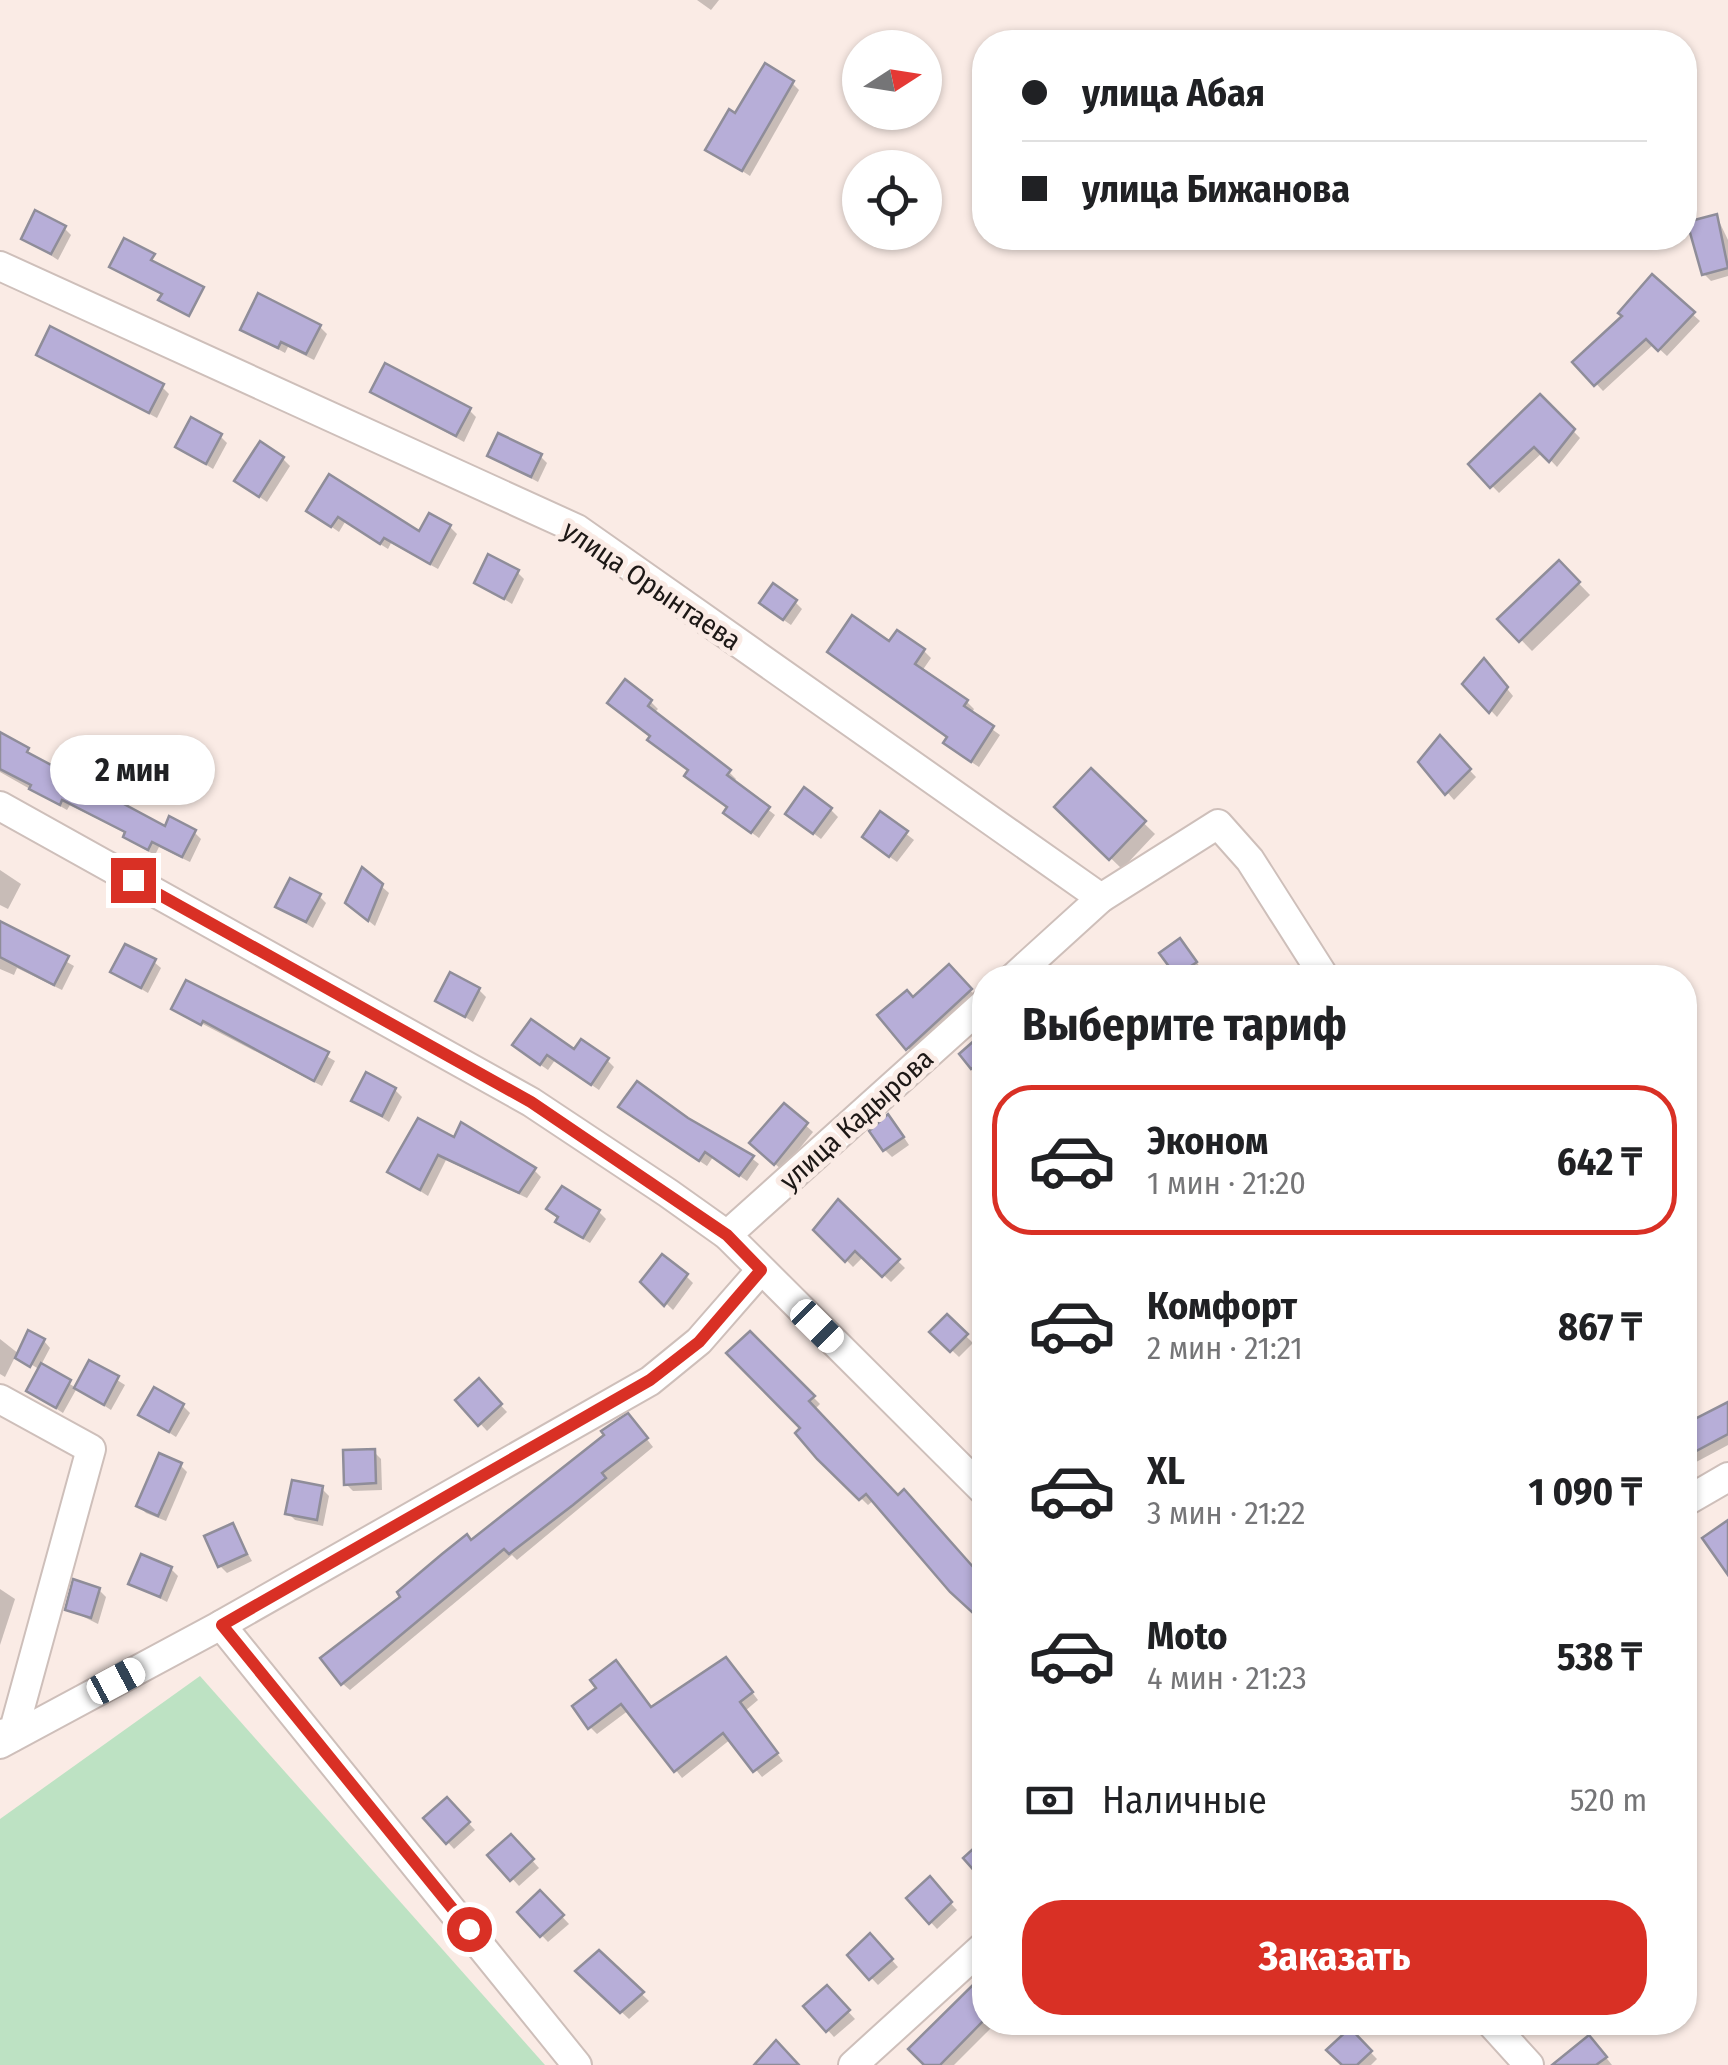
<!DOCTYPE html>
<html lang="ru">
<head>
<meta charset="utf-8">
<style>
  :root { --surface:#fff; --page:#f2f2f2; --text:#202124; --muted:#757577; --line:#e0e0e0; --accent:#d93025 }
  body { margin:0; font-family:"Fira Sans Condensed",sans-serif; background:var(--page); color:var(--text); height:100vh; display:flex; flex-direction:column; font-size:38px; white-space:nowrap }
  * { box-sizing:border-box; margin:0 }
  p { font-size:32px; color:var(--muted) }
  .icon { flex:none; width:55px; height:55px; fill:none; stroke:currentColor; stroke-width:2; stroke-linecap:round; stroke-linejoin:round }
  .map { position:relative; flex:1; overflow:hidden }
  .details { position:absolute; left:972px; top:965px; width:725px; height:1070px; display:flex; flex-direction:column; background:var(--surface); border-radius:40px; box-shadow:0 2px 8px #0004 }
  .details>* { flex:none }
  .guide { position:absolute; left:972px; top:30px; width:725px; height:220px; border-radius:40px; box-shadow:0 2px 8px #0004; display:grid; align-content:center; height:220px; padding:0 50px; background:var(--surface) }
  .needle { width:65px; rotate:78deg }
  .buttons { position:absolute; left:842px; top:30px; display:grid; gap:20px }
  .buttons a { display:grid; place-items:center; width:100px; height:100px; border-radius:50%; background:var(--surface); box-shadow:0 2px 8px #0004; font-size:50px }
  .end { position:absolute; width:45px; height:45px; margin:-22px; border:12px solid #d93025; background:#fff; box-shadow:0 0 0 5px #fff }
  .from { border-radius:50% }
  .bubble { position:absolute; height:70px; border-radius:35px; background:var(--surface); box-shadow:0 2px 8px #0004; font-size:32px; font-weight:700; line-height:70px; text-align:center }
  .car { position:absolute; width:30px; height:60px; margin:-30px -15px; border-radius:12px; box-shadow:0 0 8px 2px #0007; background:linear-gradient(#fff 24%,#345 0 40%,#fff 0 76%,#345 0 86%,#fff 0) }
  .guide b { display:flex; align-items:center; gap:35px; height:95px; font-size:38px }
  .guide b+b { border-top:2px solid var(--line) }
  .guide i { width:25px; height:25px; background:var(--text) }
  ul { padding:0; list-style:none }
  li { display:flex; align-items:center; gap:30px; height:150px; margin:0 20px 15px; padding:0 30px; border:5px solid transparent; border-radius:40px }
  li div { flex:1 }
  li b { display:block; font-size:38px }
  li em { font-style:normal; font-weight:700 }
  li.current { border-color:var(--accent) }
  li>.icon { width:90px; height:90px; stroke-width:1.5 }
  h2 { padding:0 50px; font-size:45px; line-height:120px }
  .pay { display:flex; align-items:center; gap:25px; height:110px; padding:0 50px; font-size:38px }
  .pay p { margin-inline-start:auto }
  .button { display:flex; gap:20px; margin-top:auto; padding:20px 50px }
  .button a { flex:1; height:115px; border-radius:40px; background:var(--accent); color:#fff; font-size:40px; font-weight:700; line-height:115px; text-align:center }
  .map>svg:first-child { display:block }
  .green { fill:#bde2c3 }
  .shadow { fill:#0003 }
  .building { fill:#b7aed8; stroke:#8f8d99; stroke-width:2.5 }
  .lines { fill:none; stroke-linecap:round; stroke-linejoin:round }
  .minor-casing { stroke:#cebfba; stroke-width:32 }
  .minor { stroke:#fff; stroke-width:28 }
  .route { stroke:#d93025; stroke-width:12 }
  .labels { text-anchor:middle; stroke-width:10; stroke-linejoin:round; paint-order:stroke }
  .street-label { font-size:28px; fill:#1d1816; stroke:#faebe5 }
</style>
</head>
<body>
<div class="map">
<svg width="1728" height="2065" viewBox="0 0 1728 2065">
  <rect width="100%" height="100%" fill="#faebe5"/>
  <path class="green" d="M200,1676L545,2065H0V1819Z"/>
  <g class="shadow">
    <path d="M697,0H719L711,10Z"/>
    <path d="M792,83L799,90L750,176L708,149L736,116Z"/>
    <path d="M1717,217L1728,240V276L1711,281L1704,274Z"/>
    <path d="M64,228L71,235L58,260L24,238Z"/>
    <path d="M1652,278L1700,321L1667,356L1654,344L1603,391L1576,362L1626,316Z"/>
    <path d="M320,327L327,334L314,360L288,347L285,353L243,330Z"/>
    <path d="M39,354L162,387L169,394L157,418Z"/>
    <path d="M373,392L469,410L476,417L464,442Z"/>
    <path d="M1540,397L1580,438L1557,467L1543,452L1499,493L1471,464Z"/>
    <path d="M220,436L227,443L213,469L178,447Z"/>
    <path d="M490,456H540L547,463L538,482Z"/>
    <path d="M283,459L290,466L267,502L237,481Z"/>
    <path d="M309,511L420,534L450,527L457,534L438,569L391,543L388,549L345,522L339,532Z"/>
    <path d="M1559,563L1590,595L1532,651L1501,619Z"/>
    <path d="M517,572L524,579L512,604L477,582Z"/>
    <path d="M795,602L802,609L791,625L769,610Z"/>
    <path d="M890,645L924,651L931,658L922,671L967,702L974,709L971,714L1000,735L979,767L953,750Z"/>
    <path d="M1490,668L1513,696L1497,717L1466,684Z"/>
    <path d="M651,702L658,709L654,713L729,772L736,779L733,783L775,815L759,838L733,819L729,808L653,736L617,709Z"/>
    <path d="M0,737L166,829L194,832L201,839L190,862L159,847L155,855L133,843L127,834L70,805L67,810L0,772Z"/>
    <path d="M1440,739L1476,777L1454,800L1421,762Z"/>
    <path d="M1091,772L1155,834L1122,869L1058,807Z"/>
    <path d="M831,810L838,817L821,839L796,820Z"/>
    <path d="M881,814L914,840L897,862L872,844Z"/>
    <path d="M0,870L21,884L8,909L0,905Z"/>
    <path d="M381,886L389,893L375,926L355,910Z"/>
    <path d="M319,896L326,903L313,928L278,906Z"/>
    <path d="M0,924L74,966L62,990L17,968L14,975L0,969Z"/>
    <path d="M1187,948L1202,970L1180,978L1178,975Z"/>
    <path d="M154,962L161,968L148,993L113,972Z"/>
    <path d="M949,967L977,998L915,1055L908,1048L913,1000Z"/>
    <path d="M479,990L486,997L473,1022L438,1000Z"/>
    <path d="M174,1009L246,1015L248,1011L335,1061L322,1086Z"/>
    <path d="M985,1042V1070L980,1074L962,1054Z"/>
    <path d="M522,1052L607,1060L614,1067L599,1090L555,1060L548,1070Z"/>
    <path d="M395,1090L402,1097L389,1122L354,1100Z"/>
    <path d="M784,1106L813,1132L782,1170L759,1150Z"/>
    <path d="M628,1113L728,1146L731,1142L759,1164L747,1181L713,1157L707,1166Z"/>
    <path d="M895,1124L909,1145L892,1157L885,1150Z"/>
    <path d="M456,1141L534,1170L541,1177L527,1198L446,1160L428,1196L390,1172Z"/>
    <path d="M838,1203L905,1268L891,1282L864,1256L853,1267L816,1229Z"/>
    <path d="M549,1209L599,1212L606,1219L590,1243L565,1228Z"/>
    <path d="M686,1276L693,1283L673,1310L643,1281Z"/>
    <path d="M947,1318L973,1343L959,1357L933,1332Z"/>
    <path d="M750,1334L820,1404L814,1410L898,1498L904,1492L985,1579V1623L874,1500L868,1505L819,1457Z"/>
    <path d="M0,1339L19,1354L44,1341L50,1348L41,1365L76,1388L90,1363L125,1385L111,1410L77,1388L63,1413L29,1391L42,1371L16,1355L5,1377L0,1374Z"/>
    <path d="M479,1382L507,1412L487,1431L459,1400Z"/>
    <path d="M1728,1404V1445L1685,1468V1427Z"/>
    <path d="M183,1406L190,1413L176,1437L142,1415Z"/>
    <path d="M635,1424L653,1447L517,1560L512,1555L350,1690L343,1684L324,1659Z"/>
    <path d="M374,1452L381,1459L382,1490L353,1491L346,1484Z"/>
    <path d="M180,1465L187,1472L166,1521L146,1513L139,1506Z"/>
    <path d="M322,1489L329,1496L323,1526L295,1520L288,1513Z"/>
    <path d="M232,1526L252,1561L227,1573L220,1566Z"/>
    <path d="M171,1569L178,1576L167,1602L131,1583Z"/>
    <path d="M0,1589L15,1599L0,1645Z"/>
    <path d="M99,1590L106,1597L98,1624L68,1609Z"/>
    <path d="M733,1667L758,1700L745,1711L783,1761L762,1777L731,1739L682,1778L629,1710L597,1734L590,1727L622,1671L652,1709Z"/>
    <path d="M447,1800L475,1830L454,1849L426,1818Z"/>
    <path d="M511,1837L539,1868L519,1886L491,1855Z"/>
    <path d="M929,1880L957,1910L937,1929L909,1898Z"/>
    <path d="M540,1893L569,1924L548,1942L520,1912Z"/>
    <path d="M870,1936L898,1967L878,1985L850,1955Z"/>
    <path d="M599,1954L649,2001L629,2019L579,1972Z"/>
    <path d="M985,1976V2022H997L954,2065H927Z"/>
    <path d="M826,1988L855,2019L834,2037L806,2006Z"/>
    <path d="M1350,2031L1377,2059L1371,2065H1345Z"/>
    <path d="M1596,2045L1612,2065H1574Z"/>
  </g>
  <g class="building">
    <path d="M765,63L794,81L742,171L705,150L729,109L735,113Z"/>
    <path d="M35,210L66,226L51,254L21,239Z"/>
    <path d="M1717,214L1728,268L1702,275L1687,222Z"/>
    <path d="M124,238L155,254L151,260L204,287L189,316L158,300L162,294L109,267Z"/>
    <path d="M1652,274L1695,312L1658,351L1646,339L1594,386L1572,362L1622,316L1618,313Z"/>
    <path d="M258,293L321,325L306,354L281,342L278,348L240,330Z"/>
    <path d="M50,326L164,384L149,413L36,355Z"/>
    <path d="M385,363L471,408L456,436L370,392Z"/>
    <path d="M1540,394L1575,429L1549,462L1534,447L1490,488L1468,464Z"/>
    <path d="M191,417L222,434L206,464L175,447Z"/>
    <path d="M498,433L542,454L531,477L487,456Z"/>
    <path d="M260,441L284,457L259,497L234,481Z"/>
    <path d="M329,474L419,531L429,513L451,525L430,564L384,538L380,544L338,517L331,527L306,511Z"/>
    <path d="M488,554L519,570L504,599L474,583Z"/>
    <path d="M1559,560L1580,582L1519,642L1497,619Z"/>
    <path d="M773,583L797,600L783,620L759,603Z"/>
    <path d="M852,615L889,641L897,630L925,649L915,664L968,700L964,706L994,726L971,762L943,743L947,737L827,652Z"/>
    <path d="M1484,658L1508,687L1489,713L1462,684Z"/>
    <path d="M625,679L652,700L648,706L731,770L727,775L770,807L751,833L723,813L727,807L684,776L688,770L647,740L650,736L607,703Z"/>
    <path d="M0,732L29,748L27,752L165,826L169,816L196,830L182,857L152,842L148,850L123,837L125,832L62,800L60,805L29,789L31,785L0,769Z"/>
    <path d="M1440,735L1471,769L1445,795L1418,762Z"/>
    <path d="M1091,768L1146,821L1109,860L1054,807Z"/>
    <path d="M804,787L832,808L813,834L785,814Z"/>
    <path d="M880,811L908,831L889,857L862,837Z"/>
    <path d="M362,867L383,884L368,921L345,903Z"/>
    <path d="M290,878L321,894L306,922L275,907Z"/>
    <path d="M0,921L69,956L54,985L0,957Z"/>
    <path d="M1180,938L1197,962L1176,976L1159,953Z"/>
    <path d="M125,944L156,959L141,988L110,972Z"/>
    <path d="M949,964L972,989L906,1050L877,1015L907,990L913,997Z"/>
    <path d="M450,972L480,988L465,1017L435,1001Z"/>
    <path d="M186,980L329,1052L314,1081L203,1021L201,1025L171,1009Z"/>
    <path d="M531,1019L574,1049L581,1039L609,1058L591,1085L547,1055L540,1065L512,1045Z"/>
    <path d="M985,1031V1058L971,1069L959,1054Z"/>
    <path d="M366,1072L396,1088L382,1116L351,1101Z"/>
    <path d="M637,1081L688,1118L754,1156L739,1176L705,1152L699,1161L618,1107Z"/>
    <path d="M784,1103L808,1123L774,1165L749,1143Z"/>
    <path d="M888,1114L904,1137L883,1151L869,1131Z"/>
    <path d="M418,1118L454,1137L461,1122L536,1168L519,1193L438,1155L420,1190L387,1172Z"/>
    <path d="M562,1186L600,1210L583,1238L555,1222L558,1217L546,1209Z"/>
    <path d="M838,1199L900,1259L882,1277L855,1251L845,1262L813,1230Z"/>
    <path d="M662,1254L688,1274L664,1306L640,1282Z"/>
    <path d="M947,1314L968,1334L950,1352L929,1332Z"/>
    <path d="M28,1330L45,1339L30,1367L15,1358Z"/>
    <path d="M750,1331L815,1396L809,1401L898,1495L904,1489L974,1568L985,1556V1624L950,1592L866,1494L859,1500L817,1459L795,1433L800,1428L726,1353Z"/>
    <path d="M89,1360L119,1376L104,1405L74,1388Z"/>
    <path d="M41,1363L71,1380L56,1408L26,1391Z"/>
    <path d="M479,1378L502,1404L478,1426L455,1400Z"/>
    <path d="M154,1387L184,1404L169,1432L138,1415Z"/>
    <path d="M1728,1402V1434L1685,1457V1424Z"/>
    <path d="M628,1413L648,1438L602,1473L606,1478L573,1505L509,1554L504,1549L341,1685L320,1658L400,1597L397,1592L442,1554L467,1534L471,1540L604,1435L601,1431Z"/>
    <path d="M375,1449L376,1483L344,1485L343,1450Z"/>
    <path d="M159,1453L182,1463L158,1516L136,1506Z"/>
    <path d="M292,1480L323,1486L317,1520L285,1514Z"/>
    <path d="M1728,1520V1575L1702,1538Z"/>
    <path d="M233,1523L247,1554L218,1567L204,1536Z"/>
    <path d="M141,1554L172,1567L160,1597L128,1584Z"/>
    <path d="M73,1579L100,1588L91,1618L65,1610Z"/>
    <path d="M726,1657L753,1692L740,1702L778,1753L753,1772L723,1733L674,1772L621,1704L588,1729L572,1706L596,1688L590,1680L616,1660L651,1707Z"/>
    <path d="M447,1797L470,1822L446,1844L423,1818Z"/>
    <path d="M511,1834L534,1859L510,1881L487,1855Z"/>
    <path d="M985,1838V1883L963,1858Z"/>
    <path d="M930,1876L952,1902L929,1924L906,1898Z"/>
    <path d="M540,1890L564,1915L540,1937L517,1912Z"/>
    <path d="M870,1933L893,1959L869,1980L847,1955Z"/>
    <path d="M599,1950L644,1992L620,2013L575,1971Z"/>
    <path d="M985,1973V2019L940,2065H924L908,2049Z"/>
    <path d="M827,1985L850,2010L826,2032L803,2006Z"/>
    <path d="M1350,2028L1372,2051L1357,2065H1342L1326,2050Z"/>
    <path d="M1589,2035L1607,2057L1596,2065H1552Z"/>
    <path d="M776,2040L799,2065H754Z"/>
  </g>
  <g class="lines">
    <g class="minor-casing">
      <g id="minor">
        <path d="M0,266L577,529L1101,898"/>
        <path d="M0,806L531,1102L668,1193L727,1235L985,1492"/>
        <path d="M1013,978L1101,898L1218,824L1250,860L1325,978"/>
        <path d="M727,1235L985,1003"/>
        <path d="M0,1399L91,1449L12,1737L5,1733"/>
        <path d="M1685,1502L1728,1477"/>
        <path d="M221,1625L577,2065"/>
        <path d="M0,1744L221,1625L650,1381L699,1341L761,1270"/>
        <path d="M1490,2022L1529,2065"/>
        <path d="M853,2065L985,1945"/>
      </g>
    </g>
    <use href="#minor" class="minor"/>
  </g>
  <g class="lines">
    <path class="route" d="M133,880L531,1102L727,1235L761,1270L699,1342L650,1380L222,1625L469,1929"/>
  </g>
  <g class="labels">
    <g class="street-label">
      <text transform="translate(652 585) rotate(34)" y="10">улица Орынтаева</text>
      <text transform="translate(856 1119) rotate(-42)" y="10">улица Кадырова</text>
    </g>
  </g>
</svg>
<div class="buttons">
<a><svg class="needle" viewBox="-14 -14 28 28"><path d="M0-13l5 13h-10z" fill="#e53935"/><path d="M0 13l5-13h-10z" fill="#757577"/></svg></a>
<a><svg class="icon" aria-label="locate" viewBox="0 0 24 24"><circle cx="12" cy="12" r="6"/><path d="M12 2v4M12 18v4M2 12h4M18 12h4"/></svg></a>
</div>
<i class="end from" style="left:469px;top:1929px"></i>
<i class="end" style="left:133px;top:880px"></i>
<div class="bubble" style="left:50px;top:735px;width:165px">2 мин</div>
<i class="car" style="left:817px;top:1326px;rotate:135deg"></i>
<i class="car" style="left:116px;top:1681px;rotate:62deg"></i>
<div class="guide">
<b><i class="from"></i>улица Абая</b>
<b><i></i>улица Бижанова</b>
</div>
<section class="details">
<h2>Выберите тариф</h2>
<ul>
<li class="current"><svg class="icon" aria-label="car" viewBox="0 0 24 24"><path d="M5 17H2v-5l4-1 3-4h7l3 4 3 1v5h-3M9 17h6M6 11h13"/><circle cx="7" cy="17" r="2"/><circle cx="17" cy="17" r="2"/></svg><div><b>Эконом</b><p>1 мин · 21:20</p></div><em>642 ₸</em></li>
<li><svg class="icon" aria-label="car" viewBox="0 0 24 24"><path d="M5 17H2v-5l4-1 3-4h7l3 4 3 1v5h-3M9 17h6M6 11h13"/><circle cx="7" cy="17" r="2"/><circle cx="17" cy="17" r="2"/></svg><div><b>Комфорт</b><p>2 мин · 21:21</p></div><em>867 ₸</em></li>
<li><svg class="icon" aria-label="car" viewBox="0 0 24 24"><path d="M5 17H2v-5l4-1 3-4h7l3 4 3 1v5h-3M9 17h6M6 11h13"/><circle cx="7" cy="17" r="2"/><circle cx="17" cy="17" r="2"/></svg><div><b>XL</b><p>3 мин · 21:22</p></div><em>1 090 ₸</em></li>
<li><svg class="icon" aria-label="car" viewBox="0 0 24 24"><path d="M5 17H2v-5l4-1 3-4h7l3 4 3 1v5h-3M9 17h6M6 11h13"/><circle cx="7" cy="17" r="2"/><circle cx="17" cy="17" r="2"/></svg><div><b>Moto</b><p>4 мин · 21:23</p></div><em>538 ₸</em></li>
</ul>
<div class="pay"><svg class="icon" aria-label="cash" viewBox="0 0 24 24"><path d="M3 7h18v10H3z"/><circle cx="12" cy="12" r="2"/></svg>Наличные<p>520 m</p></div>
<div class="button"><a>Заказать</a></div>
</section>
</div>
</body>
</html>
